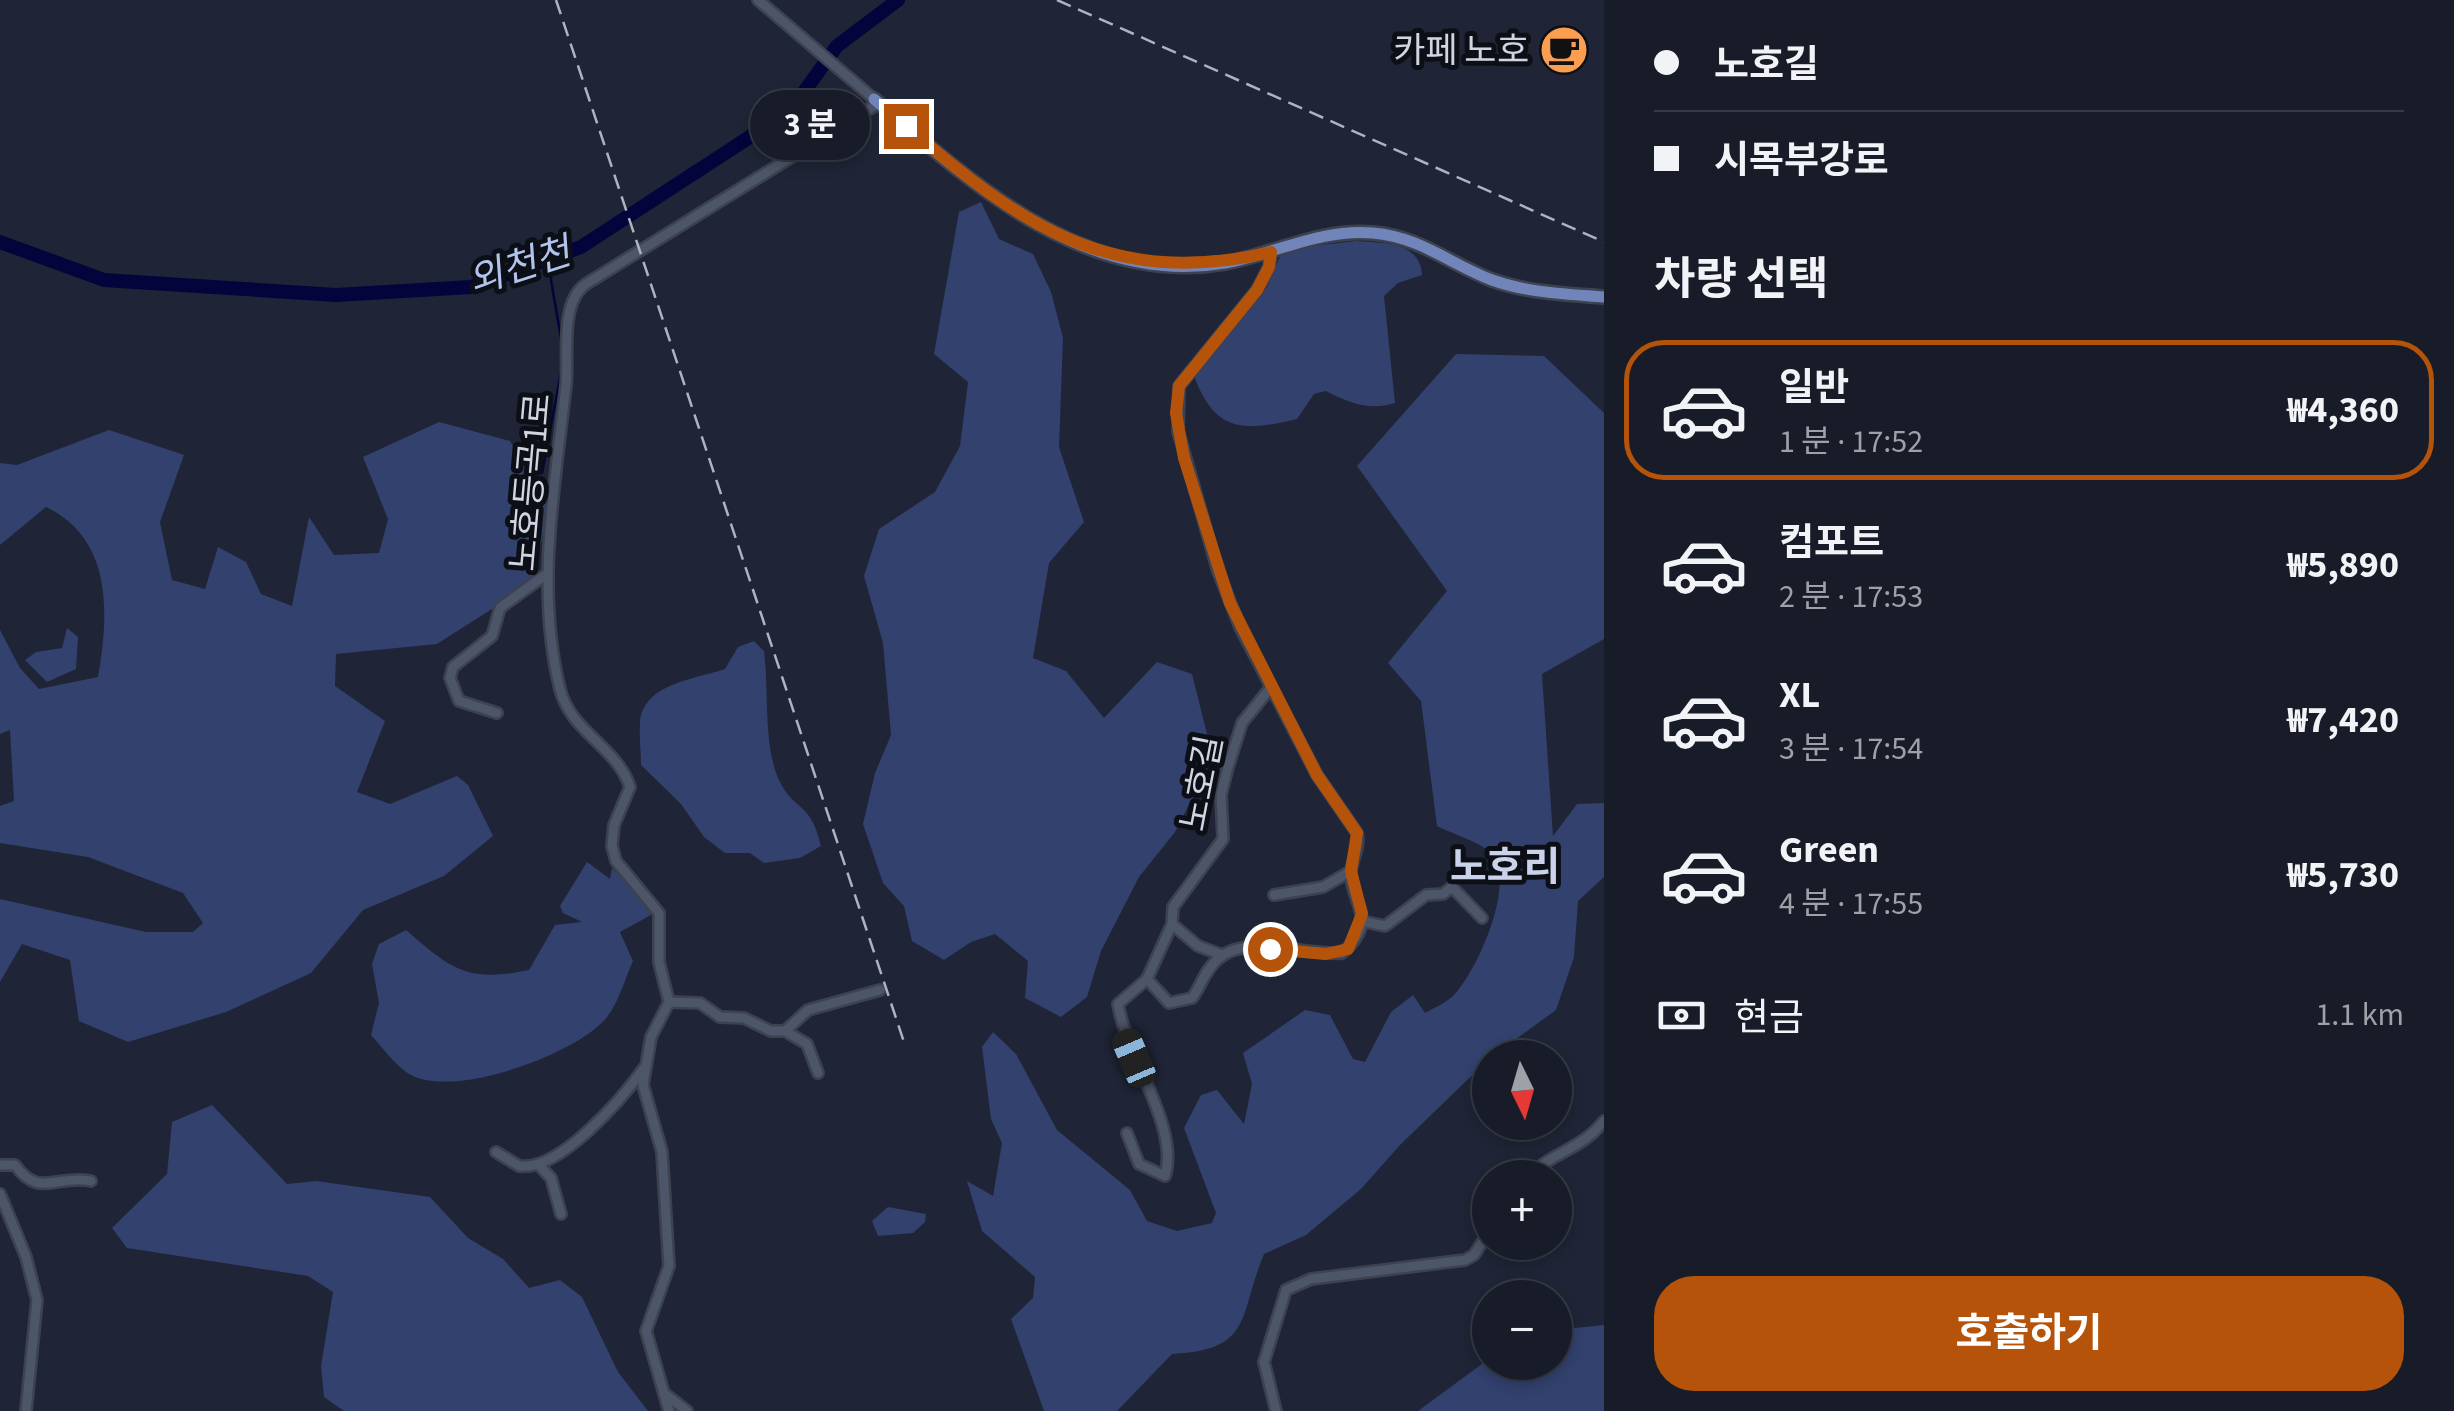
<!DOCTYPE html>
<html lang="ko">
<head>
<meta charset="utf-8">
<style>
  :root { --surface:#171c28; --page:#202530; --text:#f1f3f6; --muted:#9ea1a8; --line:#363a45; --accent:#b45309 }
  body { margin:0; font-family:"Source Sans 3","Noto Sans KR",sans-serif; background:var(--page); color:var(--text); height:100vh; display:flex; flex-direction:column; font-size:38px; white-space:nowrap }
  * { box-sizing:border-box; margin:0 }
  p { font-size:32px; color:var(--muted) }
  .icon { flex:none; width:55px; height:55px; fill:none; stroke:currentColor; stroke-width:2; stroke-linecap:round; stroke-linejoin:round }
  .map { position:relative; flex:1; overflow:hidden }
  .drawer { display:flex; flex-direction:column; background:var(--surface); width:850px }
  .drawer>* { flex:none }
  .banner { display:grid; align-content:center; height:220px; padding:0 50px; background:var(--surface) }
  .needle { width:65px; rotate:175deg }
  .buttons { position:absolute; left:1472px; top:1040px; display:grid; gap:20px }
  .buttons a { display:grid; place-items:center; width:100px; height:100px; border-radius:50%; background:var(--surface); box-shadow:0 5px 15px #0003,0 0 0 2px var(--line); font-size:50px }
  .end { position:absolute; width:45px; height:45px; margin:-22px; border:12px solid #b45309; background:#fff; box-shadow:0 0 0 5px #fff }
  .from { border-radius:50% }
  .bubble { position:absolute; height:70px; border-radius:35px; background:var(--surface); box-shadow:0 5px 15px #0003,0 0 0 2px var(--line); font-size:32px; font-weight:700; line-height:70px; text-align:center }
  .car { position:absolute; width:30px; height:60px; margin:-30px -15px; border-radius:12px; box-shadow:0 0 8px 2px #0007; background:linear-gradient(#222 24%,#8ab4d8 0 40%,#222 0 76%,#8ab4d8 0 86%,#222 0) }
  .banner b { display:flex; align-items:center; gap:35px; height:95px; font-size:38px }
  .banner b+b { border-top:2px solid var(--line) }
  .banner i { width:25px; height:25px; background:var(--text) }
  ul { padding:0; list-style:none }
  li { display:flex; align-items:center; gap:30px; height:140px; margin:0 20px 15px; padding:0 30px; border:5px solid transparent; border-radius:40px }
  li div { flex:1 }
  li b { display:block; font-size:38px }
  li em { font-style:normal; font-weight:700 }
  li.active { border-color:var(--accent) }
  li>.icon { width:90px; height:90px; stroke-width:1.5 }
  h2 { padding:0 50px; font-size:45px; line-height:120px }
  .pay { display:flex; align-items:center; gap:25px; height:110px; padding:0 50px; font-size:38px }
  .pay p { margin-inline-start:auto }
  .action { display:flex; gap:20px; margin-top:auto; padding:20px 50px }
  .action a { flex:1; height:115px; border-radius:40px; background:var(--accent); color:#fff; font-size:40px; font-weight:700; line-height:115px; text-align:center }
  main { display:flex; flex:1; min-height:0 }
  .map>svg:first-child { display:block }
  .green { fill:#32416e }
  .lines { fill:none; stroke-linecap:round; stroke-linejoin:round }
  .stream { stroke:#03043b; stroke-width:2.5 }
  .river { stroke:#03043b; stroke-width:14 }
  .minor-casing { stroke:#3d4250; stroke-width:14 }
  .major-casing { stroke:#3d4250; stroke-width:16 }
  .minor { stroke:#4d5568; stroke-width:9 }
  .major { stroke:#7185ba; stroke-width:11 }
  .rail { stroke:#aeb3c0; stroke-width:2.5; stroke-dasharray:15 8; stroke-linecap:butt }
  .route { stroke:#b45309; stroke-width:12 }
  .labels { text-anchor:middle; stroke-width:10; stroke-linejoin:round; paint-order:stroke }
  .poi-label { font-size:35px; fill:#d1d5e1; stroke:#0c0f16; text-anchor:end }
  .street-label { font-size:35px; fill:#d1d5e1; stroke:#0c0f16 }
  .water-label { font-size:38px; font-style:italic; fill:#b2c3ee; stroke:#0c0f16 }
  .quarter-label { font-size:40px; font-weight:bold; fill:#cad3ea; stroke:#0c0f16 }
</style>
</head>
<body>
<main>
<div class="map">
<svg width="1604" height="1411" viewBox="0 0 1604 1411">
  <rect width="100%" height="100%" fill="#1f2536"/>
  <g class="green">
    <path d="M981,202L999,239L1033,254L1051,292L1063,338L1059,447L1084,522L1049,563L1033,658L1066,671L1104,718L1157,662L1192,674L1213,758L1175,832L1139,877L1101,951L1087,997L1061,1017L1025,998L1028,961L995,934L971,942L944,960L912,941L904,906L883,883L863,824L875,773L891,735L883,643L864,576L879,529L935,492L960,446L968,382L934,354L959,212Z"/>
    <path d="M1356,241C1383,243 1420,241 1422,275L1398,283L1384,296L1395,403C1369,411 1349,403 1326,391L1314,394L1297,419C1242,432 1215,432 1194,376L1267,287L1280,256L1304,247Z"/>
    <path d="M1456,354L1544,356L1604,413V639L1542,674L1553,836L1577,804L1604,803V877L1578,901L1574,957L1556,1010L1490,1058L1400,1145L1361,1189L1306,1235L1264,1254C1238,1316 1254,1350 1172,1354L1117,1411H1044L1011,1319L1033,1298L1035,1277L982,1231L967,1181L993,1196L1002,1143L991,1119L982,1047L993,1032L1016,1054L1057,1130L1130,1190L1147,1221L1177,1231L1212,1223L1216,1213L1184,1128L1201,1095L1217,1090L1244,1124L1252,1084L1243,1053L1305,1010L1330,1015L1353,1059L1365,1062L1391,1012L1413,995L1425,1013C1434,1008 1445,1003 1452,997C1476,974 1517,883 1492,854C1481,842 1452,834 1437,826L1421,701L1388,663L1447,591L1357,466Z"/>
    <path d="M439,422L510,441L549,510L531,584L437,644L336,654L335,686L385,721L357,792L390,804L457,776L468,785L493,836L444,876L363,910L311,973L226,1012L128,1042L79,1021L70,960L22,944L0,982V899L146,932H193L203,923L183,893L88,857L0,843V806L14,801L10,730L0,734V630L20,668L39,689L98,677C109,614 113,539 46,507L0,545V463L17,465L109,430L184,455L160,522L172,580L205,589L218,547L246,562L261,594L292,606L309,517L334,555L379,553L388,519L363,457Z"/>
    <path d="M67,628L78,637L76,669L47,682L25,660L36,652L62,648Z"/>
    <path d="M754,641L764,651C769,689 763,749 780,782C795,812 811,801 821,846L800,858L764,863L750,853H725L704,837L681,804L641,765C641,751 639,737 640,723C643,683 696,679 725,669L738,647Z"/>
    <path d="M587,862L610,879L612,868L645,900L651,915L620,932L633,961C625,978 619,1002 607,1017C578,1054 452,1100 409,1074C395,1065 382,1047 371,1035L379,1003L372,964L379,944L406,930C451,969 467,983 529,970L555,925L582,922L563,913L560,906Z"/>
    <path d="M212,1105L287,1184L316,1181L430,1197L468,1238L503,1259L529,1288L560,1280L582,1297L618,1372L648,1411H344L324,1397L321,1366L333,1292L308,1276L127,1248L112,1228L167,1174L172,1122Z"/>
    <path d="M888,1207L926,1214L925,1222L913,1233L878,1236L872,1221Z"/>
    <path d="M1604,1325V1411H1418L1490,1358V1362H1555V1330Z"/>
  </g>
  <g class="lines">
    <g class="stream">
      <path d="M553,257L551,280L562,344"/>
      <path d="M542,473L562,367"/>
    </g>
    <path class="river" d="M0,242L104,280L336,295L471,287L581,247L791,110L837,46L898,0"/>
    <g class="minor-casing">
      <g id="minor">
        <path d="M758,0L874,99"/>
        <path d="M1271,252L1269,267L1257,290L1179,386L1178,431L1218,571L1240,627L1317,775L1357,833C1360,848 1352,859 1351,872C1350,904 1381,919 1342,953C1305,956 1248,933 1218,959C1204,971 1202,985 1192,998L1169,1003L1147,979L1172,924L1173,907L1223,839L1221,795L1228,767L1242,723L1271,687"/>
        <path d="M497,713L459,701L450,678L453,667L492,636L500,608L548,573"/>
        <path d="M1274,895L1323,887L1351,871"/>
        <path d="M1361,921L1385,926L1426,895L1443,894L1452,887L1482,918"/>
        <path d="M1172,924L1198,946L1222,955"/>
        <path d="M669,1002L700,1003L720,1017L744,1018L771,1031H785L807,1044L818,1073"/>
        <path d="M785,1031L808,1010L880,990"/>
        <path d="M1127,1133L1139,1164L1165,1176C1180,1127 1126,1056 1118,1004L1147,979"/>
        <path d="M496,1152L519,1166C559,1172 622,1099 644,1068"/>
        <path d="M538,1164L551,1178L561,1214"/>
        <path d="M0,1165H15C39,1199 57,1174 91,1181"/>
        <path d="M1527,1178C1553,1151 1581,1150 1604,1121"/>
        <path d="M0,1194L26,1257L37,1300L26,1411"/>
        <path d="M664,1393L687,1411"/>
        <path d="M669,1411L646,1331L669,1266L662,1152L643,1085L651,1037L669,1002L659,962V913L616,861L612,846L614,825L630,787C617,747 570,731 560,689C535,588 555,486 566,385C569,355 559,303 586,284L879,103"/>
        <path d="M1276,1411L1264,1362L1286,1290L1311,1279L1465,1260L1474,1255L1490,1230"/>
      </g>
    </g>
    <g class="major-casing">
      <path id="major" d="M874,99C971,183 1085,287 1225,263C1274,254 1322,228 1373,233C1420,237 1450,264 1492,280C1528,293 1567,294 1604,297"/>
    </g>
    <use href="#minor" class="minor"/>
    <use href="#major" class="major"/>
    <g class="rail">
      <path d="M556,0L905,1045"/>
      <path d="M1057,0L1604,242"/>
    </g>
  </g>
  <g class="lines">
    <path class="route" d="M906,126C1022,226 1111,289 1271,252L1269,267L1257,290L1179,386L1176,413L1184,458L1230,603L1317,775L1357,833L1351,871L1362,914L1348,949L1326,954L1270,949"/>
  </g>
  <defs>
    <g id="cafe-disc" transform="scale(2.5)"><circle r="9.5" fill="#fb9e50" stroke="#0c0f16"/><path d="M-5.5-4.5H6V0H3Q3 3.5 0 3.5H-2.5Q-5.5 3.5-5.5 0ZM3-3.2v2h1.7v-2ZM-6 4.5H4V6H-6Z" fill="#111"/></g>
  </defs>
  <g fill-rule="evenodd">
    <use href="#cafe-disc" x="1564" y="50"/>
  </g>
  <g class="labels">
    <g class="poi-label">
      <text x="1529" y="62">카페 노호</text>
    </g>
    <g class="street-label">
      <text transform="translate(530 482) rotate(-85)" y="12">노호등곡1로</text>
      <text transform="translate(1201 783) rotate(-79)" y="12">노호길</text>
    </g>
    <g class="water-label">
      <text transform="translate(519 266) rotate(-18)" y="13">외천천</text>
    </g>
    <g class="quarter-label">
      <text x="1505" y="880">노호리</text>
    </g>
  </g>
</svg>
<div class="buttons">
<a><svg class="needle" viewBox="-14 -14 28 28"><path d="M0-13l5 13h-10z" fill="#e53935"/><path d="M0 13l5-13h-10z" fill="#9ea1a8"/></svg></a>
<a>+</a>
<a>−</a>
</div>
<i class="end from" style="left:1270px;top:949px"></i>
<i class="end" style="left:906px;top:126px"></i>
<div class="bubble" style="left:750px;top:90px;width:120px">3 분</div>
<i class="car" style="left:1134px;top:1058px;rotate:337deg"></i>
</div>
<section class="drawer">
<div class="banner">
<b><i class="from"></i>노호길</b>
<b><i></i>시목부강로</b>
</div>
<h2>차량 선택</h2>
<ul>
<li class="active"><svg class="icon" aria-label="car" viewBox="0 0 24 24"><path d="M5 17H2v-5l4-1 3-4h7l3 4 3 1v5h-3M9 17h6M6 11h13"/><circle cx="7" cy="17" r="2"/><circle cx="17" cy="17" r="2"/></svg><div><b>일반</b><p>1 분 · 17:52</p></div><em>₩4,360</em></li>
<li><svg class="icon" aria-label="car" viewBox="0 0 24 24"><path d="M5 17H2v-5l4-1 3-4h7l3 4 3 1v5h-3M9 17h6M6 11h13"/><circle cx="7" cy="17" r="2"/><circle cx="17" cy="17" r="2"/></svg><div><b>컴포트</b><p>2 분 · 17:53</p></div><em>₩5,890</em></li>
<li><svg class="icon" aria-label="car" viewBox="0 0 24 24"><path d="M5 17H2v-5l4-1 3-4h7l3 4 3 1v5h-3M9 17h6M6 11h13"/><circle cx="7" cy="17" r="2"/><circle cx="17" cy="17" r="2"/></svg><div><b>XL</b><p>3 분 · 17:54</p></div><em>₩7,420</em></li>
<li><svg class="icon" aria-label="car" viewBox="0 0 24 24"><path d="M5 17H2v-5l4-1 3-4h7l3 4 3 1v5h-3M9 17h6M6 11h13"/><circle cx="7" cy="17" r="2"/><circle cx="17" cy="17" r="2"/></svg><div><b>Green</b><p>4 분 · 17:55</p></div><em>₩5,730</em></li>
</ul>
<div class="pay"><svg class="icon" aria-label="cash" viewBox="0 0 24 24"><path d="M3 7h18v10H3z"/><circle cx="12" cy="12" r="2"/></svg>현금<p>1.1 km</p></div>
<div class="action"><a>호출하기</a></div>
</section>
</main>
</body>
</html>
